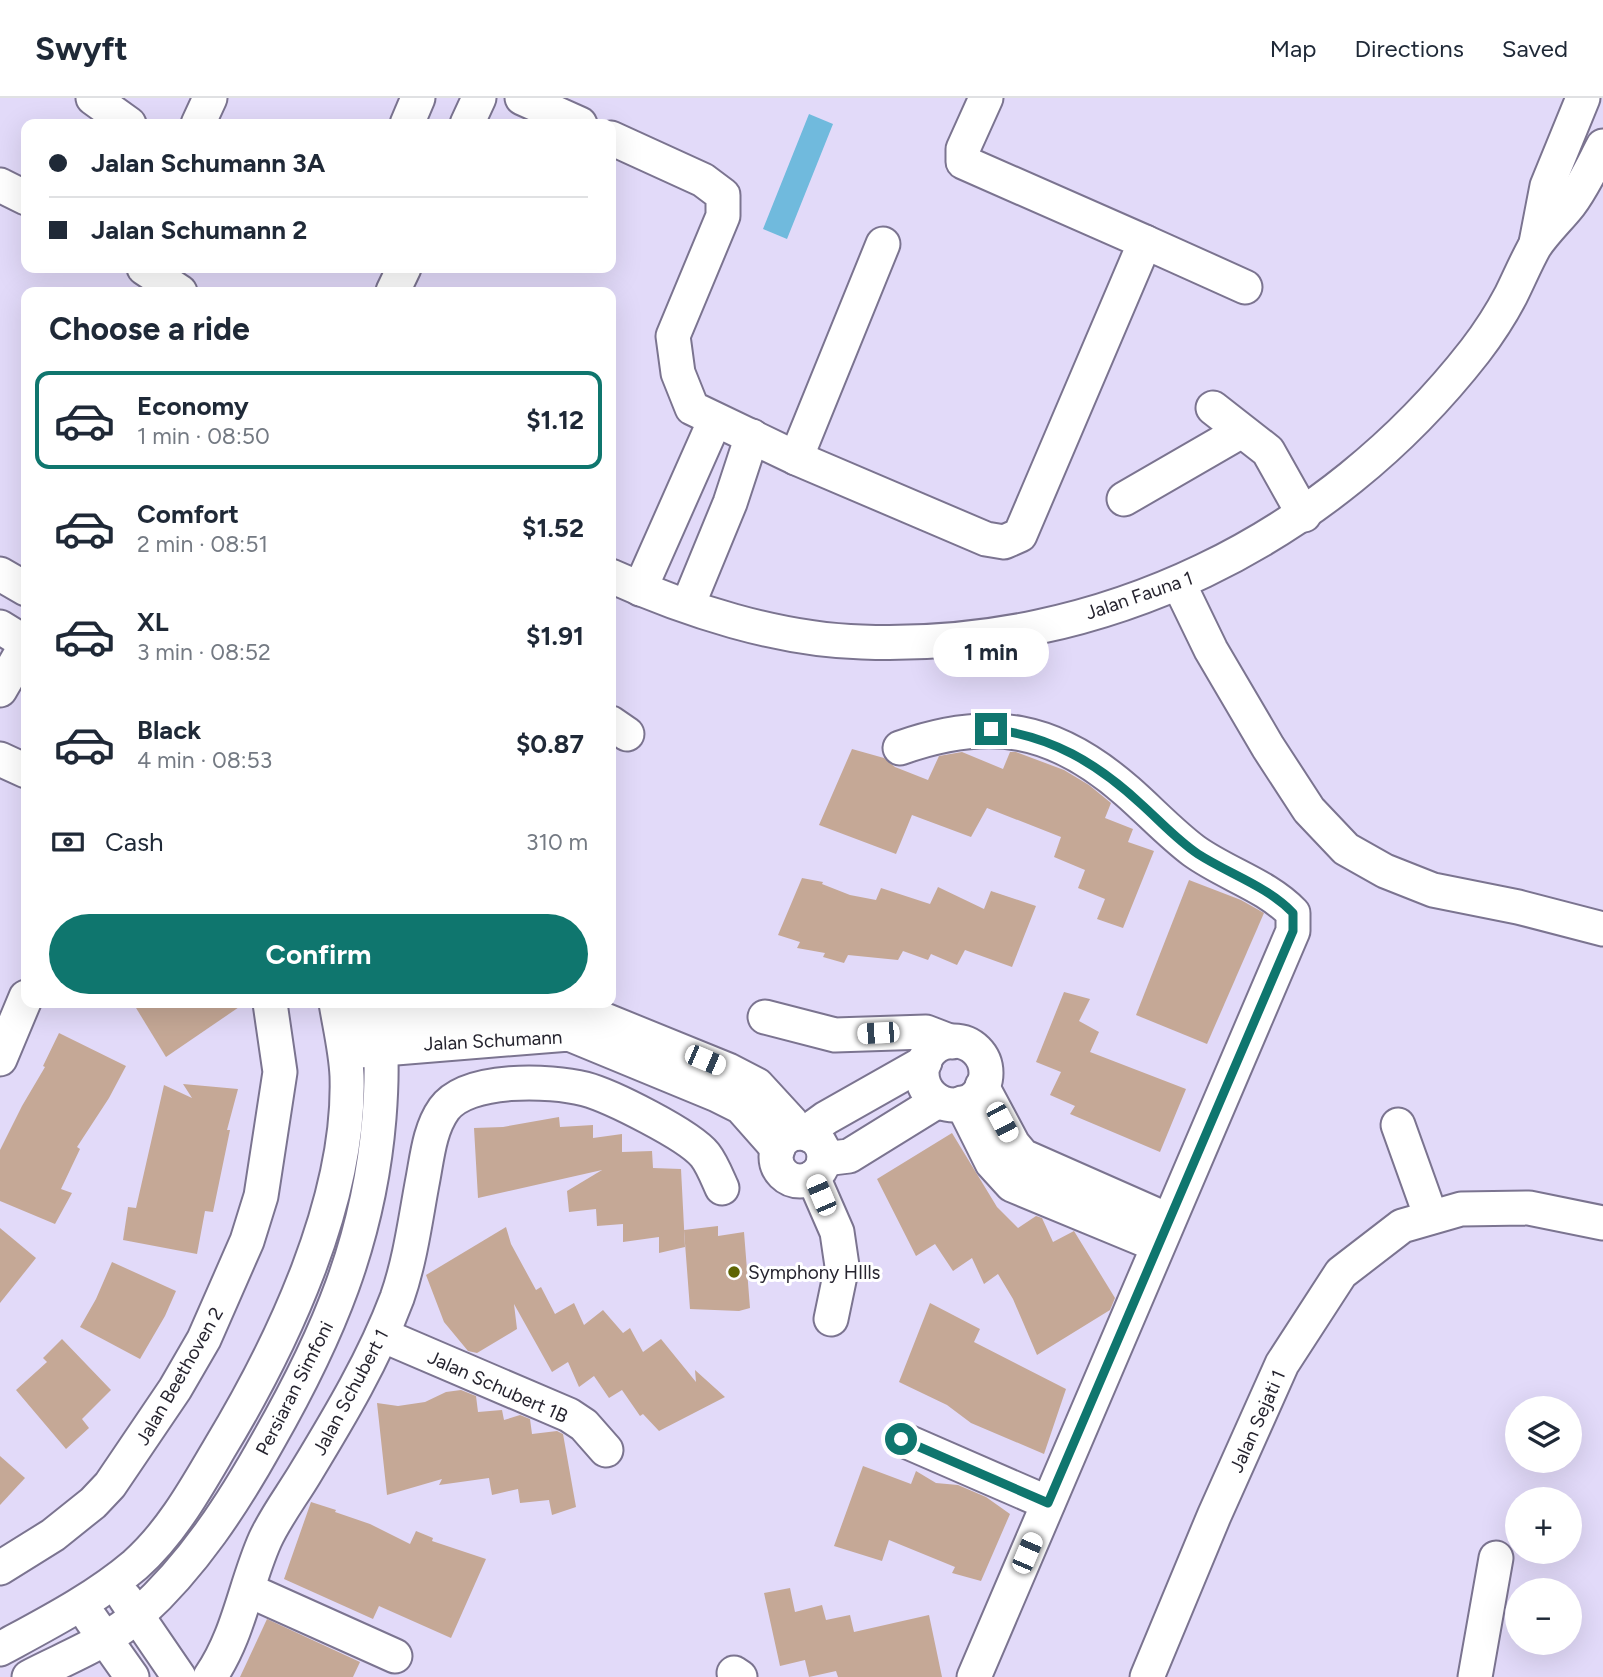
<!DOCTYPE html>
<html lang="en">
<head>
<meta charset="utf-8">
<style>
  :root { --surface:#fff; --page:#f2f2f3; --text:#1f2937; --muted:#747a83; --line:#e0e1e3; --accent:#0f766e }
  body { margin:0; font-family:Figtree,sans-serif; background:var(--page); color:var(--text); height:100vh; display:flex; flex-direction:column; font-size:26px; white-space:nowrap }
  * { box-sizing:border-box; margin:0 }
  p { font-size:23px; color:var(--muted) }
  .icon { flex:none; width:38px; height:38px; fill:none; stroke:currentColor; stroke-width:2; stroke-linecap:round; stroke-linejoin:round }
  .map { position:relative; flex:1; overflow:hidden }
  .sheet { position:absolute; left:21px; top:189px; width:595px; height:721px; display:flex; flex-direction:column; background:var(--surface); border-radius:14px; box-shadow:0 7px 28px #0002 }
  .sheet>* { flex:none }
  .guide { position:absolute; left:21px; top:21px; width:595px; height:154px; border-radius:14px; box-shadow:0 7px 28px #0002; display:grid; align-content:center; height:154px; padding:0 28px; background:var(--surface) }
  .buttons { position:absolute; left:1505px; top:1298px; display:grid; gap:14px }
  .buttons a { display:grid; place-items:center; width:77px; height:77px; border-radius:50%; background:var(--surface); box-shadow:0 7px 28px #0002; font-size:35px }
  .end { position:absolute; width:32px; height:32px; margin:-16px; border:9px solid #0f766e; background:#fff; box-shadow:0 0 0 4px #fff }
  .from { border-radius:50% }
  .bubble { position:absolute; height:49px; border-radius:24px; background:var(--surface); box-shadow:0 7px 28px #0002; font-size:23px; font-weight:700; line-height:49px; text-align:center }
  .car { position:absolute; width:21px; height:42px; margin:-21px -10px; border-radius:9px; box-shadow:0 0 5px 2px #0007; background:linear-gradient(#fff 24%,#345 0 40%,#fff 0 76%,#345 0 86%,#fff 0) }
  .guide b { display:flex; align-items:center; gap:24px; height:66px; font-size:26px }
  .guide b+b { border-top:2px solid var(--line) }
  .guide i { width:18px; height:18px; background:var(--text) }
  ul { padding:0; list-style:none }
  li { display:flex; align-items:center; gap:21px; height:98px; margin:0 14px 10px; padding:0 14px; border:4px solid transparent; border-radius:14px }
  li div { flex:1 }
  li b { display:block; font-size:26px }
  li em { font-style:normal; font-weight:700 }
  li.active { border-color:var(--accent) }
  li>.icon { width:63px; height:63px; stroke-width:1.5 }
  h2 { padding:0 28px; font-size:32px; line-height:84px }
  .pay { display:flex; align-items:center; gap:18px; height:77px; padding:0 28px; font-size:26px }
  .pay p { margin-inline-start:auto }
  .primary-button { display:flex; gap:14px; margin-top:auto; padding:14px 28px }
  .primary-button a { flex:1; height:80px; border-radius:42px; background:var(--accent); color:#fff; font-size:28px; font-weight:700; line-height:80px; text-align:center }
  header { display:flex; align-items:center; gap:42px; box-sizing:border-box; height:98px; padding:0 35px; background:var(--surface); border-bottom:2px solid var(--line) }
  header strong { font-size:33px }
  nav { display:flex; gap:38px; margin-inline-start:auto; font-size:24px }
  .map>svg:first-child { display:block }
  .water { fill:#70badd }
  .building { fill:#c5a896 }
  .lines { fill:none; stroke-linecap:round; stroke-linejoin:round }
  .minor-casing { stroke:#7b7490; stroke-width:37 }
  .minor { stroke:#fff; stroke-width:33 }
  .route { stroke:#0f766e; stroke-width:9 }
  .poi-dot { fill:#5e6503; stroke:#fff; stroke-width:2.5 }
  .labels { text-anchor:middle; stroke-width:6; stroke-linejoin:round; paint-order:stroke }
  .street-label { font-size:19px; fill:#26242f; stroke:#fff }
  .poi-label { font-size:19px; fill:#26242f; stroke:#fff; text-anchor:start }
</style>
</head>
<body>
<header>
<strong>Swyft</strong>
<nav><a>Map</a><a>Directions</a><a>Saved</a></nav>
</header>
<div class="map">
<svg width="1603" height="1579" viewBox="0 0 1603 1579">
  <rect width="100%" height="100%" fill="#e2daf9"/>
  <path class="water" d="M809,16L833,26L787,141L763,131Z"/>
  <g class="building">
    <path d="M852,651L884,660L895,669L928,682L939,658L962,654L1003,671L1010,654H1016L1064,672L1089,687L1111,705L1105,720L1133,731L1128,744L1154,753L1123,830L1097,821L1105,801L1078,790L1085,772L1054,759L1061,739L987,710L971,739L912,717L896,756L819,727Z"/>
    <path d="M802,780L823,784L822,786L850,797L876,802L881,790L930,806L938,789L984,811L991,793L1036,808L1012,869L965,852L957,867L931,856L928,862L903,853L898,862L848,857L844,865L823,859L825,855L797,850L800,844L778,837Z"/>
    <path d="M1189,782L1241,802L1264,815L1207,946L1136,917Z"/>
    <path d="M1064,894L1090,901L1079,923L1099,934L1090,954L1186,991L1160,1054L1070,1016L1075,1008L1050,997L1061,974L1036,964Z"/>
    <path d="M133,905H245L166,959Z"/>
    <path d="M59,935L126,968L109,1000L77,1049L80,1051L61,1091L72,1095L55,1126L0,1103V1052L22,1008L45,969L43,968Z"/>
    <path d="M183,986L238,991L227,1032H230L213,1114L205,1113L197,1156L123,1142L128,1109L136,1110L164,987L192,1000Z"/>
    <path d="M559,1019L560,1029L593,1027V1040L622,1036V1054L652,1053L653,1070L681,1071L685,1149L659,1155V1139L623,1144V1126L597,1128L596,1111L569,1114L567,1093L602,1072L478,1100L474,1030L503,1029Z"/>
    <path d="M952,1035L997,1109L1018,1130L1036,1118L1042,1120L1053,1144L1074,1133L1115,1200L1110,1212L1037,1257L1013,1201L998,1176L984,1186L972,1160L953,1173L935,1146L916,1158L877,1081Z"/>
    <path d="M718,1128V1138L744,1134L750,1210L739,1213L690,1211L684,1132Z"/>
    <path d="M506,1129L511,1146L536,1192L541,1189L555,1216L574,1205L584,1227L603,1212L623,1235L630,1230L643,1254L661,1241L696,1284L695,1272L725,1299L659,1333L643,1316L640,1318L622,1292L609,1300L594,1278L579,1289L568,1264L552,1274L514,1206L517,1231L477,1255L468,1253L444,1224L426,1177Z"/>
    <path d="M0,1130L36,1160L0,1205Z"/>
    <path d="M112,1164L176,1193L165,1218L140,1261L80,1229L96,1201Z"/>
    <path d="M930,1205L980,1231L974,1244L1066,1291L1044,1356L971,1325L947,1307L899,1284Z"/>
    <path d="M62,1241L111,1292L82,1321L89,1330L66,1351L16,1292L47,1264L43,1260Z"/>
    <path d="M461,1292L476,1298L478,1314L502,1312L504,1322L520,1317L530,1321L532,1336L557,1333L563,1336L576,1409L552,1417L549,1402L520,1405L518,1391L492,1397L489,1380L439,1387L442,1381L387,1397L377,1305L398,1308L425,1304L446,1294Z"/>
    <path d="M0,1358L25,1380L0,1407Z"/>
    <path d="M863,1368L911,1386L916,1373L936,1385L958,1387L986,1399L1010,1416L981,1483L952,1475L955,1469L889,1442L882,1463L834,1448Z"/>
    <path d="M311,1404L336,1412L335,1414L370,1426L410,1446L416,1433L433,1440L432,1443L486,1461L451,1540L379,1508L373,1521L284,1481Z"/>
    <path d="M790,1490L795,1514L822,1507L826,1522L850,1517L854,1534L929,1517L942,1579H838L836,1573L809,1579L805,1562L780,1568L764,1495Z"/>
    <path d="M267,1521L360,1564L353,1579H240Z"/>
  </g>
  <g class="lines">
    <g class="minor-casing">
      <g id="minor">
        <path d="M93,0L129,26"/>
        <path d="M522,0L580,26"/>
        <path d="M198,26L210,0"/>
        <path d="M407,26L418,0"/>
        <path d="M467,26L479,0"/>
        <path d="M611,40L703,82L723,97V118L673,238L678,275L692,310L796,360L986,441L1004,444L1020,437L1145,144L963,64V51L986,0"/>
        <path d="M0,87L26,100"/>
        <path d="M1145,144L1245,189"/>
        <path d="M1536,145L1547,88L1583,0"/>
        <path d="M144,170L180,194"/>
        <path d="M393,193L404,170"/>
        <path d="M1213,310L1268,353L1304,417"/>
        <path d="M796,360L883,146"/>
        <path d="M1124,401L1240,334"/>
        <path d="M0,476L26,491"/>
        <path d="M611,478C686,512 779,542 862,544C1102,553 1328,442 1475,253C1488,236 1501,216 1511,197C1519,181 1526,164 1535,148C1545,133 1559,120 1570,106C1583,89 1593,67 1603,48"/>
        <path d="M1179,486L1211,552L1268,649L1309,712L1346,751L1385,773L1433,792L1518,809L1603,831"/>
        <path d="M640,491L715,322"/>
        <path d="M688,507L730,405L752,338"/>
        <path d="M0,529L26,545"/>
        <path d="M0,592L26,547"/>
        <path d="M611,625L627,636"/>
        <path d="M900,650C990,618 1054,629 1127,693C1150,713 1170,735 1194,753C1226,776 1266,787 1293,815V833L974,1579"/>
        <path d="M0,661L26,673"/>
        <path d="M765,919L835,937L926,934L952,944"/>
        <path d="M356,925L573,909L728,972L757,987L791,1024L798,1035"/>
        <circle cx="954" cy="975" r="32"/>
        <path d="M359,953L569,936L717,997L741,1009L778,1051"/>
        <path d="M0,961L26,899"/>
        <path d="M982,988L1013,1046L1023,1058L1168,1122"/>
        <path d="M962,1005L992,1065L1012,1087L1157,1147"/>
        <path d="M1398,1027L1431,1119"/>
        <circle cx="800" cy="1059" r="24"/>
        <path d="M809,1037L815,1028L826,1020L925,964"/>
        <path d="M824,1061L849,1058L938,1003"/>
        <path d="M813,1079L837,1134L842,1168L831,1221"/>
        <path d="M382,1237L569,1317L584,1327L606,1352"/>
        <path d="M901,1341L1048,1405"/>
        <path d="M0,1470L53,1437L93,1405L110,1387L175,1291L204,1241L247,1143L261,1098L280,974L270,905"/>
        <path d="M248,1492L395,1558"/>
        <path d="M125,1500L179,1579"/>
        <path d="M91,1521L132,1579"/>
        <path d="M0,1551C46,1526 95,1501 135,1467C171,1435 195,1392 219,1351C282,1247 351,1102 347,978C346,954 340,929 336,905"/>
        <path d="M734,1575L740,1579"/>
        <path d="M29,1579C65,1560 109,1544 139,1516C193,1467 233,1406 268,1343C328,1238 369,1142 379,1020C382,982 383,943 374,905"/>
        <path d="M210,1579C239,1537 245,1487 265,1442C276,1418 293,1396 306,1374C340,1318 374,1261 397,1200C410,1163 415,1124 422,1086C427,1061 429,1032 444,1011C467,979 550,982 585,991C611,998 689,1037 705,1057C712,1066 717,1079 722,1090"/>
        <path d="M1147,1579L1214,1418L1282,1266L1341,1175L1402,1128L1461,1111L1529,1110L1603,1125"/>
        <path d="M1475,1579L1496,1460"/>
      </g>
    </g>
    <use href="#minor" class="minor"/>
  </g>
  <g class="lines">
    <path class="route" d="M901,1341L1048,1405L1293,833V815C1267,788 1229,776 1198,756C1177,742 1160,723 1141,706C1097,665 1051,638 991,631"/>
  </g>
  <circle class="poi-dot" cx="734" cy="1174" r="7"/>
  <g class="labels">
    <g class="street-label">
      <text transform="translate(1139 497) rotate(-19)" y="7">Jalan Fauna 1</text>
      <text transform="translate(493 942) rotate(-3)" y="7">Jalan Schumann</text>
      <text transform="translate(179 1278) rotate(-60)" y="7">Jalan Beethoven 2</text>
      <text transform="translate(498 1288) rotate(24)" y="7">Jalan Schubert 1B</text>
      <text transform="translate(294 1290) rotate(-63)" y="7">Persiaran Simfoni</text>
      <text transform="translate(350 1294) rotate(-62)" y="7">Jalan Schubert 1</text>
      <text transform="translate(1257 1323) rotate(-66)" y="7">Jalan Sejati 1</text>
    </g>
    <g class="poi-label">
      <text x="748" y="1181">Symphony HIlls</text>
    </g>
  </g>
</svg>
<div class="buttons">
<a><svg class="icon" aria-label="layers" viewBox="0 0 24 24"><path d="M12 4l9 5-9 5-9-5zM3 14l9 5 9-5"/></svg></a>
<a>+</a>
<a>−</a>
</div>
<i class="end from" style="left:901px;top:1341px"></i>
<i class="end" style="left:991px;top:631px"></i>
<div class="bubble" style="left:933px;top:530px;width:116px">1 min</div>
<i class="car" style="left:878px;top:935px;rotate:267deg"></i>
<i class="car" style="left:705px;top:962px;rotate:113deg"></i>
<i class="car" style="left:1002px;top:1024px;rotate:152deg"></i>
<i class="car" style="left:821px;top:1097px;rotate:337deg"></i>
<i class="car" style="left:1027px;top:1455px;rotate:23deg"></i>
<div class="guide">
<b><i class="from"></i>Jalan Schumann 3A</b>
<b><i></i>Jalan Schumann 2</b>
</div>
<section class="sheet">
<h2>Choose a ride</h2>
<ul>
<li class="active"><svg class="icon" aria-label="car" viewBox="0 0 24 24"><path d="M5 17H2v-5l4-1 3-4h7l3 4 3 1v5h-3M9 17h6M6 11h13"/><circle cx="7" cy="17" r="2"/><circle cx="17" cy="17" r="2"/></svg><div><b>Economy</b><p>1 min · 08:50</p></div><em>$1.12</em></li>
<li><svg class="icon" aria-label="car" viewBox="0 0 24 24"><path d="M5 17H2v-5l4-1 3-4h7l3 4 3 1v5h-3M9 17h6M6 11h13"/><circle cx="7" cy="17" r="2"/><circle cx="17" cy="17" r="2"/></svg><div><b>Comfort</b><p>2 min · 08:51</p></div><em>$1.52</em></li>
<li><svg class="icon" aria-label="car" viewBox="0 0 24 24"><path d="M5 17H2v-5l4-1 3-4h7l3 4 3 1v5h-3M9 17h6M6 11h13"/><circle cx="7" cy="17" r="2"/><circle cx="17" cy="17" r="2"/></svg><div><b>XL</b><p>3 min · 08:52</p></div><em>$1.91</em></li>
<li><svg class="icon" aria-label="car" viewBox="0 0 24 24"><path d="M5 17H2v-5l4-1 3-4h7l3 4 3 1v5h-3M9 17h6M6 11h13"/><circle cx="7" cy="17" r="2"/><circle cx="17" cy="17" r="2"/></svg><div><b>Black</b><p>4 min · 08:53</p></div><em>$0.87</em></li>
</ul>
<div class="pay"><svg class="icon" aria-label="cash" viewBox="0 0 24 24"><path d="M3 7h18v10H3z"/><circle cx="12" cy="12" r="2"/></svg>Cash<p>310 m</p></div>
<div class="primary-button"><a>Confirm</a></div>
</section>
</div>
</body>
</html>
